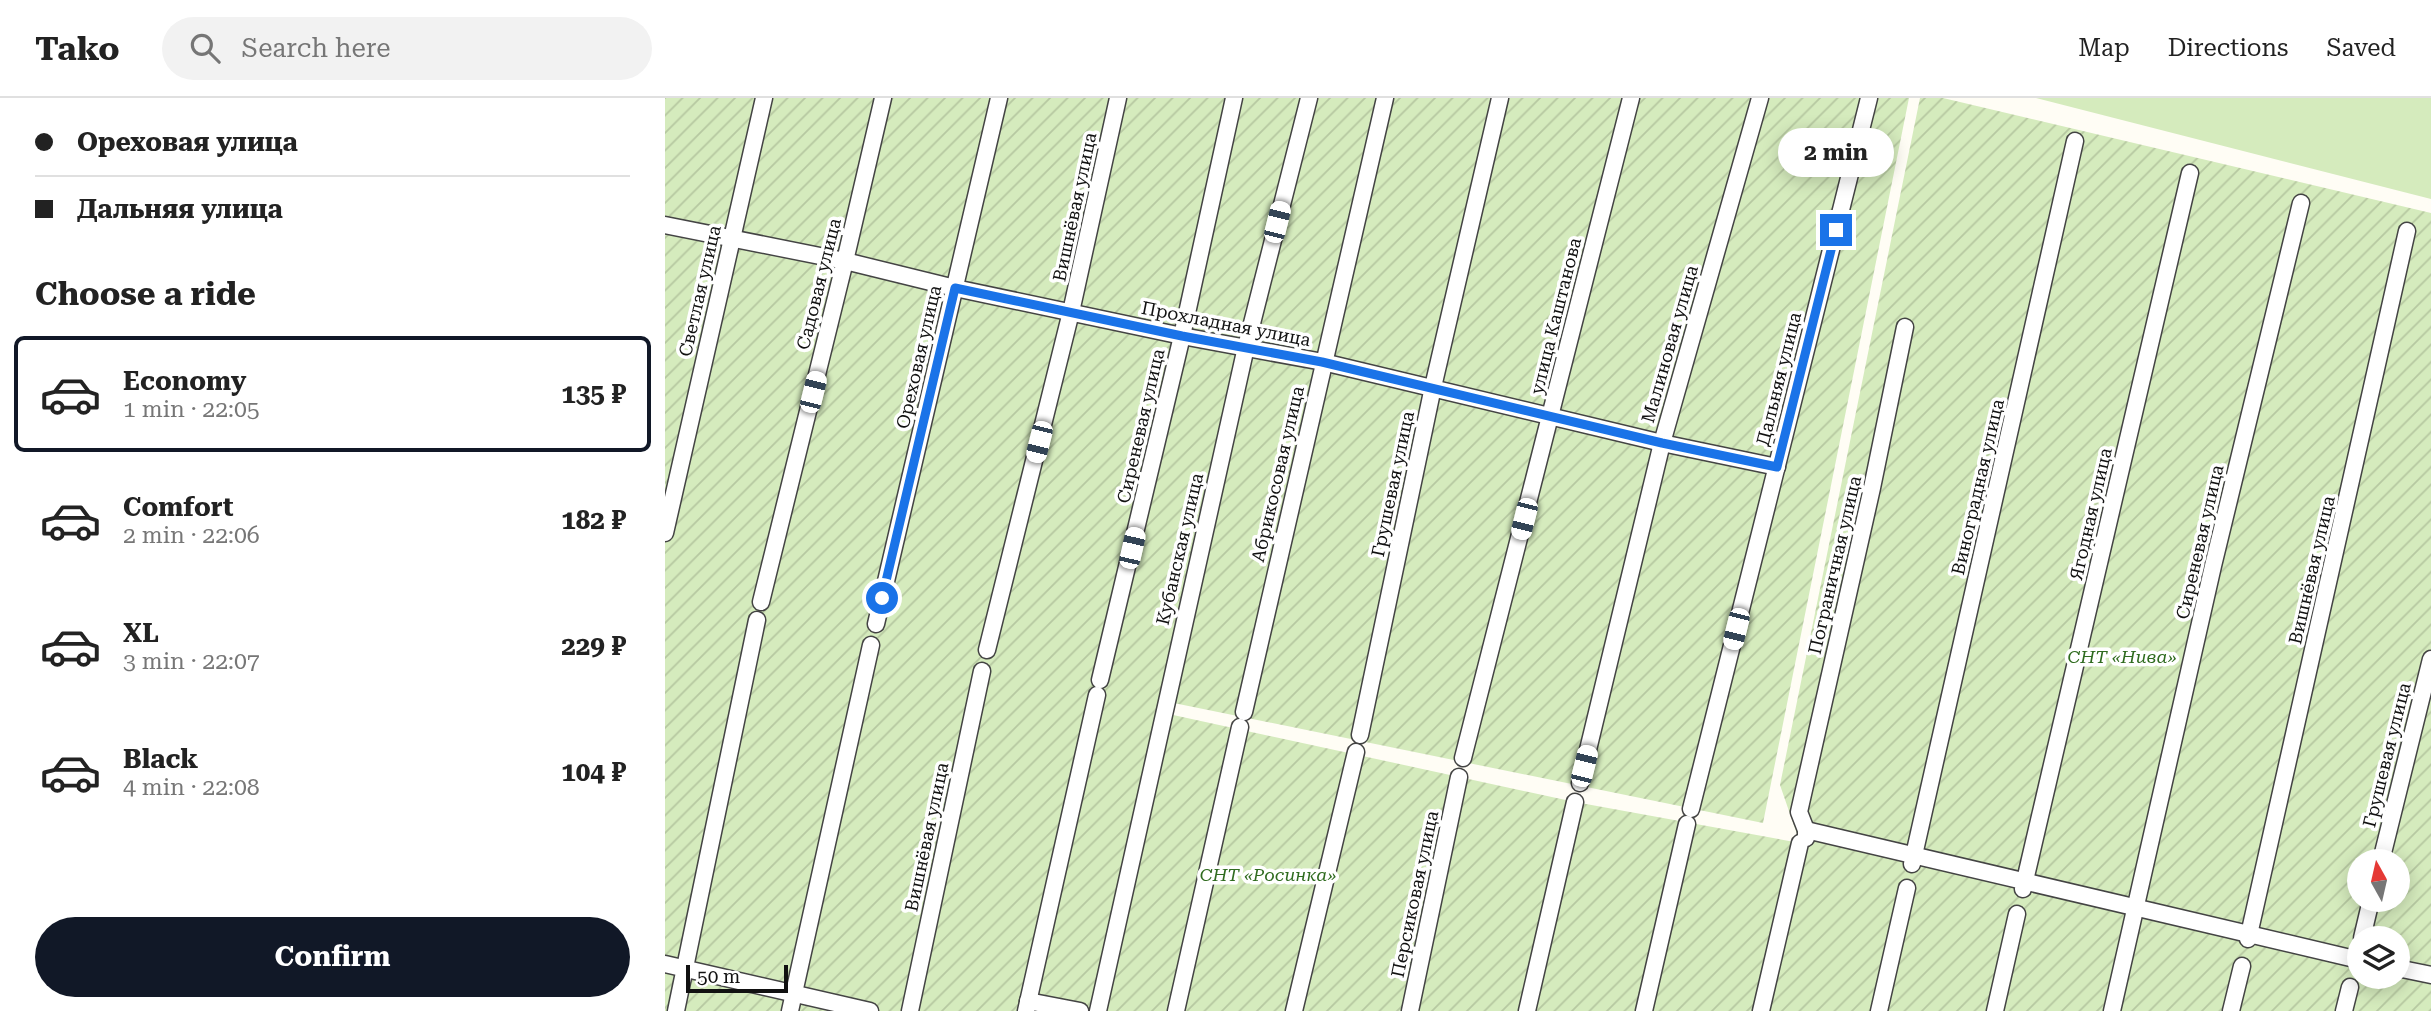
<!DOCTYPE html>
<html lang="en">
<head>
<meta charset="utf-8">
<style>
  :root { --surface:#fff; --page:#f2f2f2; --text:#222; --muted:#767676; --line:#e0e0e0; --accent:#111827 }
  body { margin:0; font-family:"Roboto Serif",serif; background:var(--page); color:var(--text); height:100vh; display:flex; flex-direction:column; font-size:26px; white-space:nowrap }
  * { box-sizing:border-box; margin:0 }
  p { font-size:23px; color:var(--muted) }
  .icon { flex:none; width:38px; height:38px; fill:none; stroke:currentColor; stroke-width:2; stroke-linecap:round; stroke-linejoin:round }
  .map { position:relative; flex:1; overflow:hidden }
  .details { display:flex; flex-direction:column; background:var(--surface); width:665px }
  .details>* { flex:none }
  .hud { display:grid; align-content:center; height:154px; padding:0 35px; background:var(--surface) }
  .needle { width:46px; rotate:352deg }
  .buttons { position:absolute; left:1682px; top:751px; display:grid; gap:14px }
  .buttons a { display:grid; place-items:center; width:63px; height:63px; border-radius:50%; background:var(--surface); box-shadow:0 4px 18px #0003; font-size:35px }
  .scale { position:absolute; left:21px; bottom:18px; width:102px; box-sizing:border-box; padding-left:7px; border:4px solid #111; border-top:0; font-size:19px; line-height:24px; white-space:nowrap; color:#111; -webkit-text-stroke:5px #fff; paint-order:stroke }
  .end { position:absolute; width:32px; height:32px; margin:-16px; border:9px solid #1a73e8; background:#fff; box-shadow:0 0 0 4px #fff }
  .from { border-radius:50% }
  .bubble { position:absolute; height:49px; border-radius:24px; background:var(--surface); box-shadow:0 4px 18px #0003; font-size:23px; font-weight:700; line-height:49px; text-align:center }
  .car { position:absolute; width:21px; height:42px; margin:-21px -10px; border-radius:9px; box-shadow:0 0 5px 2px #0007; background:linear-gradient(#fff 24%,#345 0 40%,#fff 0 76%,#345 0 86%,#fff 0) }
  .hud b { display:flex; align-items:center; gap:24px; height:66px; font-size:26px }
  .hud b+b { border-top:2px solid var(--line) }
  .hud i { width:18px; height:18px; background:var(--text) }
  ul { padding:0; list-style:none }
  li { display:flex; align-items:center; gap:21px; height:116px; margin:0 14px 10px; padding:0 21px; border:4px solid transparent; border-radius:10px }
  li div { flex:1 }
  li b { display:block; font-size:26px }
  li em { font-style:normal; font-weight:700 }
  li.on { border-color:var(--accent) }
  li>.icon { width:63px; height:63px; stroke-width:1.5 }
  h2 { padding:0 35px; font-size:32px; line-height:84px }
  .primary-button { display:flex; gap:14px; margin-top:auto; padding:14px 35px }
  .primary-button a { flex:1; height:80px; border-radius:42px; background:var(--accent); color:#fff; font-size:28px; font-weight:700; line-height:80px; text-align:center }
  header { display:flex; align-items:center; gap:42px; box-sizing:border-box; height:98px; padding:0 35px; background:var(--surface); border-bottom:2px solid var(--line) }
  header strong { font-size:33px }
  nav { display:flex; gap:38px; margin-inline-start:auto; font-size:24px }
  .search { width:490px; height:63px; background:var(--page); display:flex; align-items:center; gap:18px; box-sizing:border-box; padding:0 24px; border-radius:38px; color:var(--muted); font-size:26px }
  main { display:flex; flex:1; min-height:0 }
  .map>svg:first-child { display:block }
  .grass { fill:#d5ebbd }
  .garden { fill:url(#garden-furrows); fill-rule:evenodd }
  .lines { fill:none; stroke-linecap:round; stroke-linejoin:round }
  .minor-casing { stroke:#444; stroke-width:19 }
  .minor { stroke:#fff; stroke-width:16 }
  .route { stroke:#1a73e8; stroke-width:9 }
  .labels { text-anchor:middle; stroke-width:7; stroke-linejoin:round; paint-order:stroke }
  .street-label { font-size:18px; fill:#111; stroke:#fff }
  .park-label { font-size:18px; font-style:italic; fill:#2f6b1f; stroke:#fff }
</style>
</head>
<body>
<header>
<strong>Tako</strong>
<div class="search"><svg class="icon" aria-label="search" viewBox="0 0 24 24"><circle cx="10" cy="10" r="6"/><path d="M15 15l6 6"/></svg>Search here</div>
<nav><a>Map</a><a>Directions</a><a>Saved</a></nav>
</header>
<main>
<section class="details">
<div class="hud">
<b><i class="from"></i>Ореховая улица</b>
<b><i></i>Дальняя улица</b>
</div>
<h2>Choose a ride</h2>
<ul>
<li class="on"><svg class="icon" aria-label="car" viewBox="0 0 24 24"><path d="M5 17H2v-5l4-1 3-4h7l3 4 3 1v5h-3M9 17h6M6 11h13"/><circle cx="7" cy="17" r="2"/><circle cx="17" cy="17" r="2"/></svg><div><b>Economy</b><p>1 min · 22:05</p></div><em>135 ₽</em></li>
<li><svg class="icon" aria-label="car" viewBox="0 0 24 24"><path d="M5 17H2v-5l4-1 3-4h7l3 4 3 1v5h-3M9 17h6M6 11h13"/><circle cx="7" cy="17" r="2"/><circle cx="17" cy="17" r="2"/></svg><div><b>Comfort</b><p>2 min · 22:06</p></div><em>182 ₽</em></li>
<li><svg class="icon" aria-label="car" viewBox="0 0 24 24"><path d="M5 17H2v-5l4-1 3-4h7l3 4 3 1v5h-3M9 17h6M6 11h13"/><circle cx="7" cy="17" r="2"/><circle cx="17" cy="17" r="2"/></svg><div><b>XL</b><p>3 min · 22:07</p></div><em>229 ₽</em></li>
<li><svg class="icon" aria-label="car" viewBox="0 0 24 24"><path d="M5 17H2v-5l4-1 3-4h7l3 4 3 1v5h-3M9 17h6M6 11h13"/><circle cx="7" cy="17" r="2"/><circle cx="17" cy="17" r="2"/></svg><div><b>Black</b><p>4 min · 22:08</p></div><em>104 ₽</em></li>
</ul>
<div class="primary-button"><a>Confirm</a></div>
</section>
<div class="map">
<svg width="1766" height="913" viewBox="0 0 1766 913">
  <defs>
    <pattern id="garden-furrows" width="10" height="10" patternUnits="userSpaceOnUse" patternTransform="scale(1.75)"><rect width="10" height="10" fill="#d5ebbd"/><path d="M-1 1l2-2M0 10L10 0M9 11l2-2" fill="none" stroke="#b6c8a1"/></pattern>
  </defs>
  <rect width="100%" height="100%" fill="#fffdf5"/>
  <path class="grass" d="M1371,0H1766V101Z"/>
  <g class="garden">
    <path d="M0,0H1244L1098,725L494,602L425,913H0Z"/>
    <path d="M1255,0H1278L1766,115V913H433L499,615L910,704L1135,745L1115,687ZM1694,763H1732V802H1694ZM1694,840H1732V878H1694Z"/>
  </g>
  <g class="lines">
    <g class="minor-casing">
      <g id="minor">
        <path d="M0,127L180,163L290,190L517,238L658,264L997,345L1112,369"/>
        <path d="M0,435L99,0"/>
        <path d="M96,504L180,163L218,0"/>
        <path d="M211,526L334,0"/>
        <path d="M322,552L406,214L453,0"/>
        <path d="M435,582L517,238L569,0"/>
        <path d="M579,614L720,0"/>
        <path d="M695,637L768,289L835,0"/>
        <path d="M798,660L966,0"/>
        <path d="M915,685L997,345L1095,0"/>
        <path d="M1026,711L1204,0"/>
        <path d="M1141,732L1694,862"/>
        <path d="M1141,740V732L1134,714L1207,390L1240,229"/>
        <path d="M1716,763L1766,561"/>
        <path d="M1247,766L1410,43"/>
        <path d="M1358,791L1525,75"/>
        <path d="M1697,840L1706,802"/>
        <path d="M1583,841L1742,133"/>
        <path d="M0,866L205,913"/>
        <path d="M1732,870L1766,877"/>
        <path d="M363,903L415,913"/>
        <path d="M11,913L92,522"/>
        <path d="M125,913L206,547"/>
        <path d="M245,913L317,573"/>
        <path d="M361,913L432,597"/>
        <path d="M433,913L581,249L644,0"/>
        <path d="M511,913L575,629"/>
        <path d="M629,913L691,654"/>
        <path d="M745,913L794,679"/>
        <path d="M862,913L910,704"/>
        <path d="M979,913L1022,726"/>
        <path d="M1096,913L1135,745"/>
        <path d="M1214,913L1242,790"/>
        <path d="M1330,913L1352,816"/>
        <path d="M1447,913L1548,468L1636,105"/>
        <path d="M1566,913L1577,868"/>
        <path d="M1679,913L1685,889"/>
      </g>
    </g>
    <use href="#minor" class="minor"/>
  </g>
  <g class="lines">
    <path class="route" d="M217,500L290,190L517,238L657,264L997,345L1112,369L1171,132"/>
  </g>
  <g class="labels">
    <g class="street-label">
      <text transform="translate(410 109) rotate(-78)" y="6">Вишнёвая улица</text>
      <text transform="translate(154 186) rotate(-76)" y="6">Садовая улица</text>
      <text transform="translate(35 193) rotate(-77)" y="6">Светлая улица</text>
      <text transform="translate(891 218) rotate(-76)" y="6">улица Каштанова</text>
      <text transform="translate(561 226) rotate(11)" y="6">Прохладная улица</text>
      <text transform="translate(1005 246) rotate(-74)" y="6">Малиновая улица</text>
      <text transform="translate(254 259) rotate(-77)" y="6">Ореховая улица</text>
      <text transform="translate(1114 281) rotate(-76)" y="6">Дальняя улица</text>
      <text transform="translate(476 328) rotate(-77)" y="6">Сиреневая улица</text>
      <text transform="translate(613 376) rotate(-77)" y="6">Абрикосовая улица</text>
      <text transform="translate(728 386) rotate(-78)" y="6">Грушевая улица</text>
      <text transform="translate(1313 389) rotate(-77)" y="6">Виноградная улица</text>
      <text transform="translate(1426 416) rotate(-77)" y="6">Ягодная улица</text>
      <text transform="translate(1535 444) rotate(-77)" y="6">Сиреневая улица</text>
      <text transform="translate(515 451) rotate(-77)" y="6">Кубанская улица</text>
      <text transform="translate(1170 467) rotate(-77)" y="6">Пограничная улица</text>
      <text transform="translate(1647 472) rotate(-77)" y="6">Вишнёвая улица</text>
      <text transform="translate(1722 657) rotate(-76)" y="6">Грушевая улица</text>
      <text transform="translate(262 739) rotate(-78)" y="6">Вишнёвая улица</text>
      <text transform="translate(750 796) rotate(-78)" y="6">Персиковая улица</text>
    </g>
    <g class="park-label">
      <text x="1457" y="565">СНТ «Нива»</text>
      <text x="603" y="783">СНТ «Росинка»</text>
    </g>
  </g>
</svg>
<div class="buttons">
<a><svg class="needle" viewBox="-14 -14 28 28"><path d="M0-13l5 13h-10z" fill="#e53935"/><path d="M0 13l5-13h-10z" fill="#767676"/></svg></a>
<a><svg class="icon" aria-label="layers" viewBox="0 0 24 24"><path d="M12 4l9 5-9 5-9-5zM3 14l9 5 9-5"/></svg></a>
</div>
<div class="scale">50 m</div>
<i class="end from" style="left:217px;top:500px"></i>
<i class="end" style="left:1171px;top:132px"></i>
<div class="bubble" style="left:1113px;top:30px;width:116px">2 min</div>
<i class="car" style="left:612px;top:124px;rotate:14deg"></i>
<i class="car" style="left:148px;top:294px;rotate:14deg"></i>
<i class="car" style="left:374px;top:344px;rotate:194deg"></i>
<i class="car" style="left:859px;top:421px;rotate:194deg"></i>
<i class="car" style="left:467px;top:450px;rotate:13deg"></i>
<i class="car" style="left:1071px;top:531px;rotate:194deg"></i>
<i class="car" style="left:919px;top:668px;rotate:14deg"></i>
</div>
</main>
</body>
</html>
